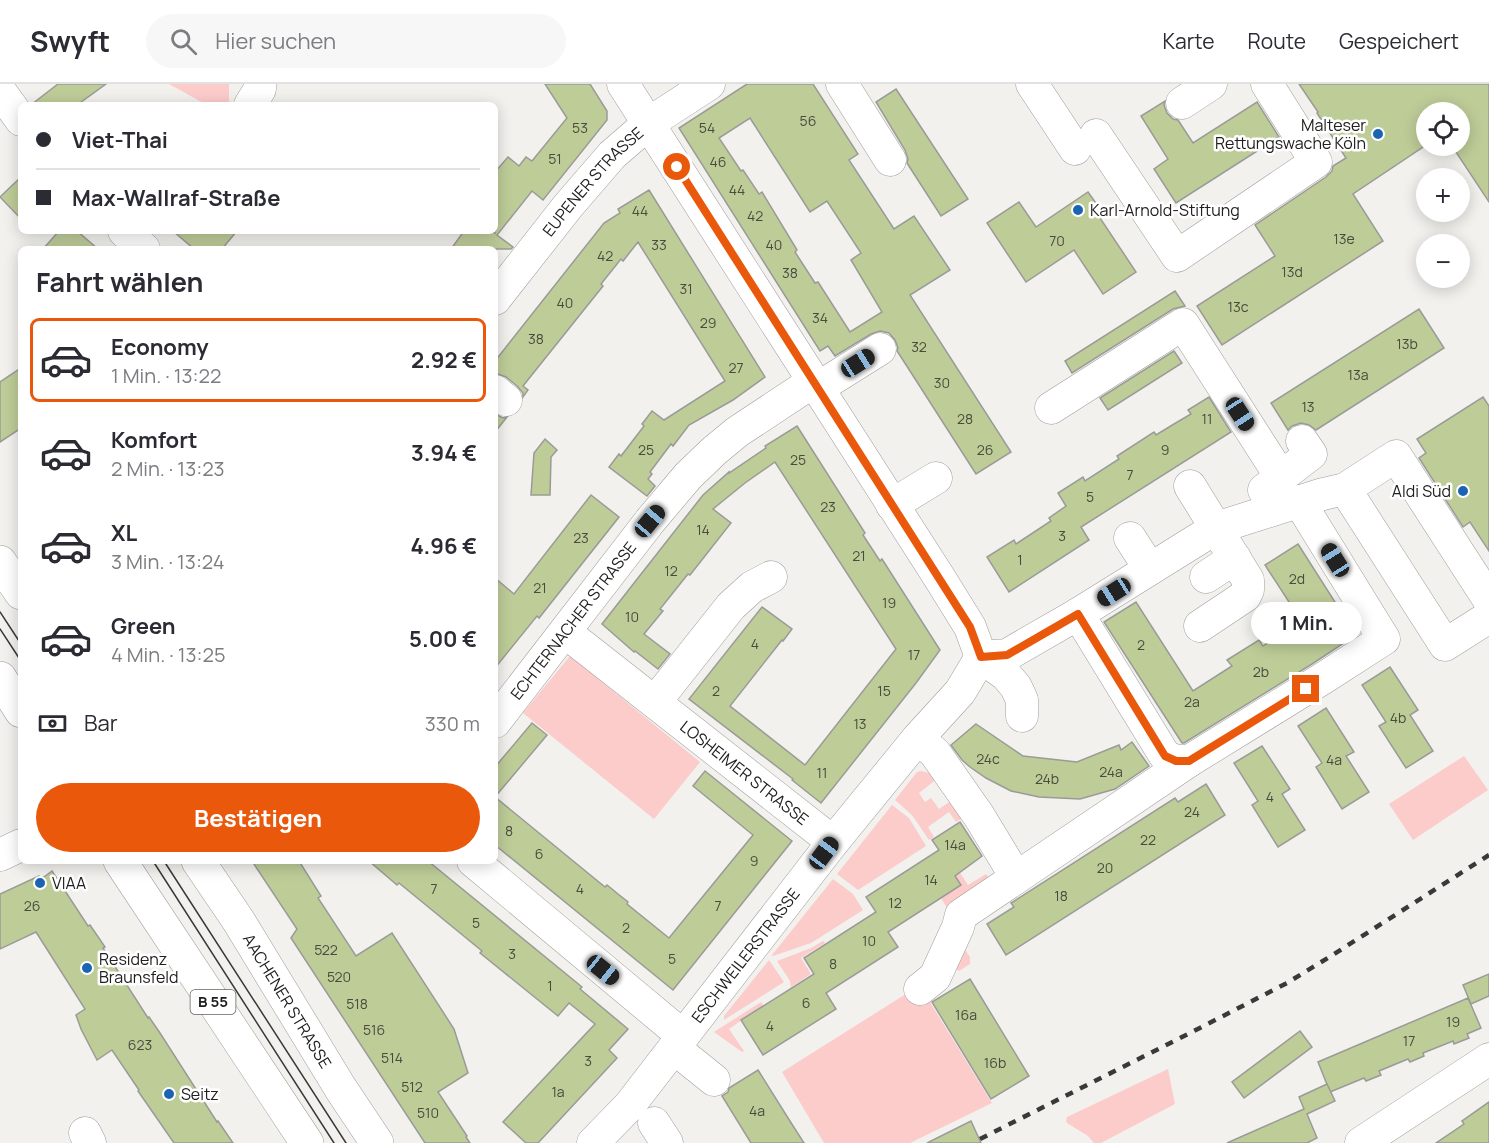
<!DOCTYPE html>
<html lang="de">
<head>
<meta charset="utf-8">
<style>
  :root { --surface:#fff; --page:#f7f7f7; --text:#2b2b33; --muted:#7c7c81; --line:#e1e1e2; --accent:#ea580c }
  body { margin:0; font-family:Manrope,sans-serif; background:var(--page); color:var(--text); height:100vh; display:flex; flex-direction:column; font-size:22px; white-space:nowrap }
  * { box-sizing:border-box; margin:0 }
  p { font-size:20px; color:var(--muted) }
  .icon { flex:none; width:33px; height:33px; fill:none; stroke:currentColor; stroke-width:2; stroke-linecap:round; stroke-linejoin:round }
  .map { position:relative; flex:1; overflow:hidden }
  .panel { position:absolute; left:18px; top:162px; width:480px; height:618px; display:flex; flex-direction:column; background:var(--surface); border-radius:9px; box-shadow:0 3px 15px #0003 }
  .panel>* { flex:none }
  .hud { position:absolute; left:18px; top:18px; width:480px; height:132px; border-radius:9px; box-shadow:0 3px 15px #0003; display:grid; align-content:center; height:132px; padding:0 18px; background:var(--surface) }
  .tools { position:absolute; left:1416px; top:18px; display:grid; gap:12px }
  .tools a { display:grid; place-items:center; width:54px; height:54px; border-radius:50%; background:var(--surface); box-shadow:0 3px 15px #0003; font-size:30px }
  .end { position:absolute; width:27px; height:27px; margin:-14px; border:8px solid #ea580c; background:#fff; box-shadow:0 0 0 3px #fff }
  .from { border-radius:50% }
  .bubble { position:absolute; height:42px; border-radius:21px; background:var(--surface); box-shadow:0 3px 15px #0003; font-size:20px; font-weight:700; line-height:42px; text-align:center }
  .car { position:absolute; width:18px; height:36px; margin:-18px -9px; border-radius:8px; box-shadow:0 0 4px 2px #0007; background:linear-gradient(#222 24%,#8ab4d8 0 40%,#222 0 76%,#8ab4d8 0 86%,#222 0) }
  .hud b { display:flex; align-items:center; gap:21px; height:57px; font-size:22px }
  .hud b+b { border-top:2px solid var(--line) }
  .hud i { width:15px; height:15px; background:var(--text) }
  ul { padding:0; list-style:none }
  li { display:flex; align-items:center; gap:18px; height:84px; margin:0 12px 9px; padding:0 6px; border:3px solid transparent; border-radius:9px }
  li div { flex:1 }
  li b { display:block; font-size:22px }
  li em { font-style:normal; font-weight:700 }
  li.current { border-color:var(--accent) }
  li>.icon { width:54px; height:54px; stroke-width:1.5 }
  h2 { padding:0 18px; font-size:27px; line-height:72px }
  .pay { display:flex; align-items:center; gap:15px; height:66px; padding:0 18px; font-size:22px }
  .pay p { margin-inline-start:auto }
  .primary-button { display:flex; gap:12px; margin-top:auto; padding:12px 18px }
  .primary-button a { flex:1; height:69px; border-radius:36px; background:var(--accent); color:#fff; font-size:24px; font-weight:700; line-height:69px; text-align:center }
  header { display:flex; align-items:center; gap:36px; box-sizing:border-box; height:84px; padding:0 30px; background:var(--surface); border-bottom:2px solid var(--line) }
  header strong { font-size:28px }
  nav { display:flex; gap:33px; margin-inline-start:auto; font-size:21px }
  .search { width:420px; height:54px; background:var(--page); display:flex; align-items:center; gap:15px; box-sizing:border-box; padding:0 21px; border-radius:33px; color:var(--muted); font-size:22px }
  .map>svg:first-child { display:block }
  .green { fill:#fccccb }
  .building { fill:#becc98; stroke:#9a9b98; stroke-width:1.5; fill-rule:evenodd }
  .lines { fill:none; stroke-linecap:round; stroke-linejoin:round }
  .minor-casing { stroke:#a09e9c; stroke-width:33 }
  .major-casing { stroke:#a09e9c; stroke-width:34 }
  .minor { stroke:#fff; stroke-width:32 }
  .major { stroke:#fff; stroke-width:33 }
  .tram { stroke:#3a3938; stroke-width:1.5 }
  .rail { stroke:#3a3938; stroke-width:4.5; stroke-dasharray:8 8; stroke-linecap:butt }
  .route { stroke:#ea580c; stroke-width:8 }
  .poi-dot { fill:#1b63b3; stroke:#fff; stroke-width:2 }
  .labels { text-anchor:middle; stroke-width:5; stroke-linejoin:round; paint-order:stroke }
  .number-label { font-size:14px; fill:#484b3d }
  .shield { fill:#fff; stroke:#646362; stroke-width:1.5 }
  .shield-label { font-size:15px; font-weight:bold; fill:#21201f }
  .poi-label { font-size:16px; fill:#21201f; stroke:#fff; text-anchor:start }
  .street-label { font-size:16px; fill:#21201f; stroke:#fff }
</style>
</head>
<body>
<header>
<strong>Swyft</strong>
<div class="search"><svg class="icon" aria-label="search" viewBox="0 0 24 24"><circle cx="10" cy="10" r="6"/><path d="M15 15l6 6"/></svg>Hier suchen</div>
<nav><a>Karte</a><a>Route</a><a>Gespeichert</a></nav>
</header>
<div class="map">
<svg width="1489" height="1059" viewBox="0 0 1489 1059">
  <rect width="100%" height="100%" fill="#f2f1ee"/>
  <g class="green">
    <path d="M169,0H229V21H207Z"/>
    <path d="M570,572L700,678L654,735L523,629Z"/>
    <path d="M1464,672L1488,706L1413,756L1389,720Z"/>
    <path d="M921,687L930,689L938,694L919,709L925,718L931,714L939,725L952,716L963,734L956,738L949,728L928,743L934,753L929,756L912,731L895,716L917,688Z"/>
    <path d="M892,721L909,734L926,762L858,806L837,790Z"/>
    <path d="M959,787L968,801L986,790L991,796L947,824L941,814L961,801L954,790Z"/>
    <path d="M833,795L853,810L863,826L811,859L773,872L772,871Z"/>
    <path d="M823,857L825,859L801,874L811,890L791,903L790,897L777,877L811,864Z"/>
    <path d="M960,858L970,873V880L959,887L949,881Z"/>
    <path d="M769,876L784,898L724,936V932Z"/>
    <path d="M909,908L925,910L992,1019L910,1059H824L782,988Z"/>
    <path d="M761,918L763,921L729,945L744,967L742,968L714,948Z"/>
    <path d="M1168,985L1175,1020L1101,1059H1094L1088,1052L1067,1039L1066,1036L1067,1033Z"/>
  </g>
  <g class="building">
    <path d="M58,0H106L77,21H32V20Z"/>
    <path d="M545,0H590L607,27V36L543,116L532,107L497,151L513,163L511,165H451L464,147H492L495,149V88L508,73L519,82L526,73L532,77L567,34Z"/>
    <path d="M747,0H813L858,70L849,76L894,145L914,132L950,186L910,211L1011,368L976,390L901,273L897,267L898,264L895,256L889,249L880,247L871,250L835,272L828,262L820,267L679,44ZM750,34L810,128L827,117L861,169L851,176L882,228L850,248L818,198L815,199L795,168L797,166L762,108L759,110L743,86L741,87L719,54Z"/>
    <path d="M1299,0H1489V118L1452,62H1460V28H1426V61L1353,110L1383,157L1222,261L1197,222L1275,172L1255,141L1326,93L1332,87L1333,82L1346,74L1317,29L1318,28Z"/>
    <path d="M896,5L968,115L941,132L907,79L908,75L905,66L876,18Z"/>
    <path d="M1165,17L1164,21L1167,29L1173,35L1178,36L1193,59L1257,18L1279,53L1176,119L1154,85L1168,75L1141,32Z"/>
    <path d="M21,93V135L0,113Z"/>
    <path d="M649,106L765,293L733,316L689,341L673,362L671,360L650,388L652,390L648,395L655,402L647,412L609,383L619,370L621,372L644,342L642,340L652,327L664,336L725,297L638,158L623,177L621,175L601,200L603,202L523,302L528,306L523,313V309L517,302L506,293L495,289V277L604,139L620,129L618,125Z"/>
    <path d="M1088,108L1098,122L1094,125L1136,188L1103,210L1074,166L1026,198L987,139L1019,118L1036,143Z"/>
    <path d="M59,147H77L98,165H43Z"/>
    <path d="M173,147H237L222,165H194Z"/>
    <path d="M1175,207L1185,222L1173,225L1072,289L1065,277Z"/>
    <path d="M1419,225L1444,264L1316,346L1309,341L1301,339L1292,342L1288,346L1271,319Z"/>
    <path d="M1174,267L1182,279L1108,326L1100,314Z"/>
    <path d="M21,284V344L0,358V298Z"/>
    <path d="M1209,313L1231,348L1081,443L1089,456L1009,508L987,473L1014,456L1016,460L1051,437L1049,434L1066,422L1058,409L1083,393L1085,397L1119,375L1117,372L1154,348L1156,351L1174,340L1191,330L1188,326Z"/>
    <path d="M1483,313L1489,322V467L1470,438L1463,443L1419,374L1426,369L1417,355Z"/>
    <path d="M495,330L503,334L507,333L495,348Z"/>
    <path d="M797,342L865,449L863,451L880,477L882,475L940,566L916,599L821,719L792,696L793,695L689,615L762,523L792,545L783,557L782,556L730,622L805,681L896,565L775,378L745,399L713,425L731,439L690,491L688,490L660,525L663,527L644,550L670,570L658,585L635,567L634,568L602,540L703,411L729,388V389L766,364L765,362Z"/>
    <path d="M545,355L557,366L551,373L550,411H531L534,369Z"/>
    <path d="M591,411L619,433L539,534L537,532L495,584V494L514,510Z"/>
    <path d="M1298,460L1356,551L1312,580L1184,659H1182L1104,538L1136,518L1193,607L1232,582L1227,576L1259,556L1263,562L1302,538L1265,481Z"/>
    <path d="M1390,583L1418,626L1410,631L1433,667L1406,684L1379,642L1386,638L1362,601Z"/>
    <path d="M1326,624L1354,668L1346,672L1369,708L1342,725L1316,683L1322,679L1298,642Z"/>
    <path d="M532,639L547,651L495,713V683Z"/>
    <path d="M976,640L1023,672L1077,678L1119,661L1121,666L1132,658L1149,682L1115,705L1080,715L1039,713L1011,707L986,694L970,683L962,676L951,661Z"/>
    <path d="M1262,662L1290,705L1282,710L1305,746L1278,763L1252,721L1258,717L1234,679Z"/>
    <path d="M705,687L792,757L673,906L495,761V713L605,803L607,801L618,810L628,818L627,820L669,854L753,751L693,702Z"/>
    <path d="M1206,700L1225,731L1006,871L987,840L1014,823L1011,819L1175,714L1178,718Z"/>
    <path d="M960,738L982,772L955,792L961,801L888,848L898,863L826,909L836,925L763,971L741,936L814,890L804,874L876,828L866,813L939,766L932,756Z"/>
    <path d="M252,777H299L321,812L318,814L356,872L392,849L454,945L468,989L438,1008L467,1052L466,1053L470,1059H425L291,854L297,845Z"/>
    <path d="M369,777H428L582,903L580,905L628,945L609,966L617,974L538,1059H526L503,1038L595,940L569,919L558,932L480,869L482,867L399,799L397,801Z"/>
    <path d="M52,787L88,842L90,841L105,863L103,864L148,934L149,933L160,949L217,1038L218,1037L233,1059H174L138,1007L139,1006L112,966L97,976L81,945L76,931L85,925L36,848L0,865V810L39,792L41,795Z"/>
    <path d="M1489,890V912L1471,920L1463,901Z"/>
    <path d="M970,895L1029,992L991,1015L932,918Z"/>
    <path d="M1468,914L1481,944L1467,950L1469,954L1454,960L1453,957L1423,969L1424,972L1410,978L1408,975L1379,987L1381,991L1366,997L1364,994L1330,1008L1318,978Z"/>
    <path d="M1300,947L1312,963L1244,1014L1232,998Z"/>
    <path d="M758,986L788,1034L804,1059H751L722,1012L728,1008L729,1004Z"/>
    <path d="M1327,1000L1335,1017L1307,1030L1317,1054L1307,1059H1227L1304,1025L1299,1013Z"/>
    <path d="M1489,1018V1059H1436L1464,1040L1462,1037Z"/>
    <path d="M971,1037L981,1059H927Z"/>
  </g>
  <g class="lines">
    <g class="minor-casing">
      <g id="minor">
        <path d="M623,0L939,493L970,543L981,573L1006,591L1016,603L1022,616V632"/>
        <path d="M842,0L890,76"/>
        <path d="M1032,0L1075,65"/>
        <path d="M0,7L21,36"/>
        <path d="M1182,19L1211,0"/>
        <path d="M250,21L260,5V0"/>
        <path d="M1096,51L1177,172L1316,78L1267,0"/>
        <path d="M124,147L144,165"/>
        <path id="s1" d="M495,215L568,122L612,71L649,39L709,0"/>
        <path d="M818,304L880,265"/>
        <path d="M495,307L506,316"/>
        <path d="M1051,324L1183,240L1281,393"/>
        <path d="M1190,402L1248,496V506L1245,512L1200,542"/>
        <path d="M1345,405L1445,561L1489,533"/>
        <path d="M1264,406L1311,370L1302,357"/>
        <path d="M892,421L936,394"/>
        <path d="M1130,454L1150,485"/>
        <path d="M1206,493L1235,474"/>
        <path d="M1078,530L1165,672L1176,677H1189L1322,595L1384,555L1299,417"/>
        <path id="s2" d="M565,548L833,758"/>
        <path d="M981,573L1007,571L1078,530L1216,444L1323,410L1345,405L1396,372L1489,516"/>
        <path d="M655,618L731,522L752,503L771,493"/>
        <path id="s3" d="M495,638L650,437L688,392L714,367L737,348L814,297"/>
        <path d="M918,654L935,669L979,732L1016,793"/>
        <path d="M0,771L21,761"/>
        <path d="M473,777L683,952"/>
        <path d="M920,905L935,893L958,843L961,831L1189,677"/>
        <path d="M674,964L714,996"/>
        <path d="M654,1039L667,1059"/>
        <path d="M85,1049L90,1059"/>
        <path id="s4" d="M593,1059L629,1022L833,758L918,654L960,608L981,573"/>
        <path d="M1361,1059L1489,975"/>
      </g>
    </g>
    <g class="major-casing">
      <g id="major">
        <path d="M0,478L21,509"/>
        <path d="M0,594L21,627"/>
        <path d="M120,777L307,1059"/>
        <path id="s5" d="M198,777L238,836L341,1005L377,1059"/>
      </g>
    </g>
    <use href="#minor" class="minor"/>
    <use href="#major" class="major"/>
    <g class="tram">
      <path d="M0,528L21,560"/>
      <path d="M0,545L21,577"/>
      <path d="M153,777L334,1059"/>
      <path d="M164,777L346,1059"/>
    </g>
    <path class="rail" d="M980,1055L1194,947L1287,899L1331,872L1489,771"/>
  </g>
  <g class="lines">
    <path class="route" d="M677,83L970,543L981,573L1007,571L1078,530L1165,672L1176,677H1189L1306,605"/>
  </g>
  <g class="poi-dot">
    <circle cx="1378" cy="50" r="6"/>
    <circle cx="1078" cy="126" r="6"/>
    <circle cx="1463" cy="407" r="6"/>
    <circle cx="40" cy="799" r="6"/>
    <circle cx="87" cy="884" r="6"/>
    <circle cx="169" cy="1010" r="6"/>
  </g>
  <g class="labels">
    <g class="number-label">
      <text x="808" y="42">56</text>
      <text x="580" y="49">53</text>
      <text x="707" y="49">54</text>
      <text x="555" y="80">51</text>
      <text x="718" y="83">46</text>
      <text x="737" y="111">44</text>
      <text x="640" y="132">44</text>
      <text x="755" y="137">42</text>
      <text x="1344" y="160">13e</text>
      <text x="1057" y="162">70</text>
      <text x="659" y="166">33</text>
      <text x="774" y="166">40</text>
      <text x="605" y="177">42</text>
      <text x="1292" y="193">13d</text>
      <text x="790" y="194">38</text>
      <text x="686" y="210">31</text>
      <text x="565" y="224">40</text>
      <text x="1238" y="228">13c</text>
      <text x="820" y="239">34</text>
      <text x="708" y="244">29</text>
      <text x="536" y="260">38</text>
      <text x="1407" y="265">13b</text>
      <text x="919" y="268">32</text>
      <text x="736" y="289">27</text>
      <text x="1358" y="296">13a</text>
      <text x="942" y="304">30</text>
      <text x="1308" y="328">13</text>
      <text x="965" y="340">28</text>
      <text x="1207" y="340">11</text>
      <text x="646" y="371">25</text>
      <text x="985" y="371">26</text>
      <text x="1165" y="371">9</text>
      <text x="798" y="381">25</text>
      <text x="1130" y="396">7</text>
      <text x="1090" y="418">5</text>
      <text x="828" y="428">23</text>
      <text x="703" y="451">14</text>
      <text x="1062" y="457">3</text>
      <text x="581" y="459">23</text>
      <text x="859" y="477">21</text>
      <text x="1020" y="481">1</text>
      <text x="671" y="492">12</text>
      <text x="1297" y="500">2d</text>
      <text x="540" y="509">21</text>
      <text x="889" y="524">19</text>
      <text x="632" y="538">10</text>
      <text x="755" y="565">4</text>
      <text x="1141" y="566">2</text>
      <text x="914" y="576">17</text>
      <text x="1261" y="593">2b</text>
      <text x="716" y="612">2</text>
      <text x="884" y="612">15</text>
      <text x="1192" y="623">2a</text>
      <text x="1398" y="639">4b</text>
      <text x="860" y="645">13</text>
      <text x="988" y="680">24c</text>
      <text x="1334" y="681">4a</text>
      <text x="1111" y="693">24a</text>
      <text x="822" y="694">11</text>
      <text x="1047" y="700">24b</text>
      <text x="1270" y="718">4</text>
      <text x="1192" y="733">24</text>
      <text x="509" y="752">8</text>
      <text x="1148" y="761">22</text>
      <text x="955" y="766">14a</text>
      <text x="539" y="775">6</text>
      <text x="754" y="782">9</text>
      <text x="1105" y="789">20</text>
      <text x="931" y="801">14</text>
      <text x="434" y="810">7</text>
      <text x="580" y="810">4</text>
      <text x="1061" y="817">18</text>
      <text x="895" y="824">12</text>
      <text x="32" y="827">26</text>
      <text x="718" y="827">7</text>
      <text x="476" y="844">5</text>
      <text x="626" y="849">2</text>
      <text x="869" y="862">10</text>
      <text x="326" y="871">522</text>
      <text x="512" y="875">3</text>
      <text x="672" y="880">5</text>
      <text x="833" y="885">8</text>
      <text x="339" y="898">520</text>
      <text x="550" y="907">1</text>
      <text x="806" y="924">6</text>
      <text x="357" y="925">518</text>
      <text x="966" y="936">16a</text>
      <text x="1453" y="943">19</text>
      <text x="770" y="947">4</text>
      <text x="374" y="951">516</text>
      <text x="1409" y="962">17</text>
      <text x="140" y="966">623</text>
      <text x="392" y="979">514</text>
      <text x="588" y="982">3</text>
      <text x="995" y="984">16b</text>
      <text x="412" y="1008">512</text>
      <text x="558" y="1013">1a</text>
      <text x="757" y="1032">4a</text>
      <text x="428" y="1034">510</text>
    </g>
    <rect class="shield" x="190.5" y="906" width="45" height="24" rx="4.5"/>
    <g class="shield-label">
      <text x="213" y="923">B 55</text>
    </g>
    <g class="poi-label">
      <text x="1366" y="47" text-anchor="end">Malteser<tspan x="1366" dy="18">Rettungswache Köln</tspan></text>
      <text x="1090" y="132">Karl-Arnold-Stiftung</text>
      <text x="1451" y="413" text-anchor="end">Aldi Süd</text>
      <text x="52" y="805">VIAA</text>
      <text x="99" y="881">Residenz<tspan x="99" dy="18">Braunsfeld</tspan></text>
      <text x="181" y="1016">Seitz</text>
    </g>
    <g class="street-label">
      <text dy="6" stroke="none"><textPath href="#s1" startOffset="153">EUPENER STRASSE</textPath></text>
      <text dy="6" stroke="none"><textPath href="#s3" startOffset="128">ECHTERNACHER STRASSE</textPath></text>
      <text dy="6" stroke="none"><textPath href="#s2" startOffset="228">LOSHEIMER STRASSE</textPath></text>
      <text dy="6" stroke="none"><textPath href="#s4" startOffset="242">ESCHWEILERSTRASSE</textPath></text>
      <text dy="6" stroke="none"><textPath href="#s5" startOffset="166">AACHENER STRASSE</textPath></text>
    </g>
  </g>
</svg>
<div class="tools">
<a><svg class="icon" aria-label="locate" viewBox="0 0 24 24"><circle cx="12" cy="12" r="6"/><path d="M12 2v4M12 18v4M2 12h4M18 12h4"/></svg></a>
<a>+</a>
<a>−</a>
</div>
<i class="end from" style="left:677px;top:83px"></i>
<i class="end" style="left:1306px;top:605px"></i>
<div class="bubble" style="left:1251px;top:518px;width:111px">1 Min.</div>
<i class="car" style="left:858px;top:279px;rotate:58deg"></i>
<i class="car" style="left:1240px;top:330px;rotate:147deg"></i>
<i class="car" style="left:650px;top:437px;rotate:40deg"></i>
<i class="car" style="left:1335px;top:476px;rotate:328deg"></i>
<i class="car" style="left:1114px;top:508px;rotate:238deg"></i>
<i class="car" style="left:824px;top:769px;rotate:37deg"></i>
<i class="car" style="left:603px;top:886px;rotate:129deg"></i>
<div class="hud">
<b><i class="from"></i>Viet-Thai</b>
<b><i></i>Max-Wallraf-Straße</b>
</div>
<section class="panel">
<h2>Fahrt wählen</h2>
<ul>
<li class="current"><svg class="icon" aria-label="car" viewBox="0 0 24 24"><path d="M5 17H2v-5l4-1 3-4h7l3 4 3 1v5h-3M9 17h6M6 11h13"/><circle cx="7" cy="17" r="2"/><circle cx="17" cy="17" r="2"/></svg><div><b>Economy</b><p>1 Min. · 13:22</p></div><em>2.92 €</em></li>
<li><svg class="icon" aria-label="car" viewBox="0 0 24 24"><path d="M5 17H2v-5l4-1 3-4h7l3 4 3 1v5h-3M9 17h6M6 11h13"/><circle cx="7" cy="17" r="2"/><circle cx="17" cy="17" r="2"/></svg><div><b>Komfort</b><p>2 Min. · 13:23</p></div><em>3.94 €</em></li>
<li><svg class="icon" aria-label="car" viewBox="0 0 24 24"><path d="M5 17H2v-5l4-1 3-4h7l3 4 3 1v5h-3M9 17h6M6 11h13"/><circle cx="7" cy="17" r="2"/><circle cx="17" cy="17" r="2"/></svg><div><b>XL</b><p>3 Min. · 13:24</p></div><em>4.96 €</em></li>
<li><svg class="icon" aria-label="car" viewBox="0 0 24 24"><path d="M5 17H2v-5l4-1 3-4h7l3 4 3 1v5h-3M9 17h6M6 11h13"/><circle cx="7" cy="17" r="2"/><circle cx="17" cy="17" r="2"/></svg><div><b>Green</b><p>4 Min. · 13:25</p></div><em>5.00 €</em></li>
</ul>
<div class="pay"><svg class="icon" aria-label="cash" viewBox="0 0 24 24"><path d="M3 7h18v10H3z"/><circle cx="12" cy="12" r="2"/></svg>Bar<p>330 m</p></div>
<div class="primary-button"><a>Bestätigen</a></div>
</section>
</div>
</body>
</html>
